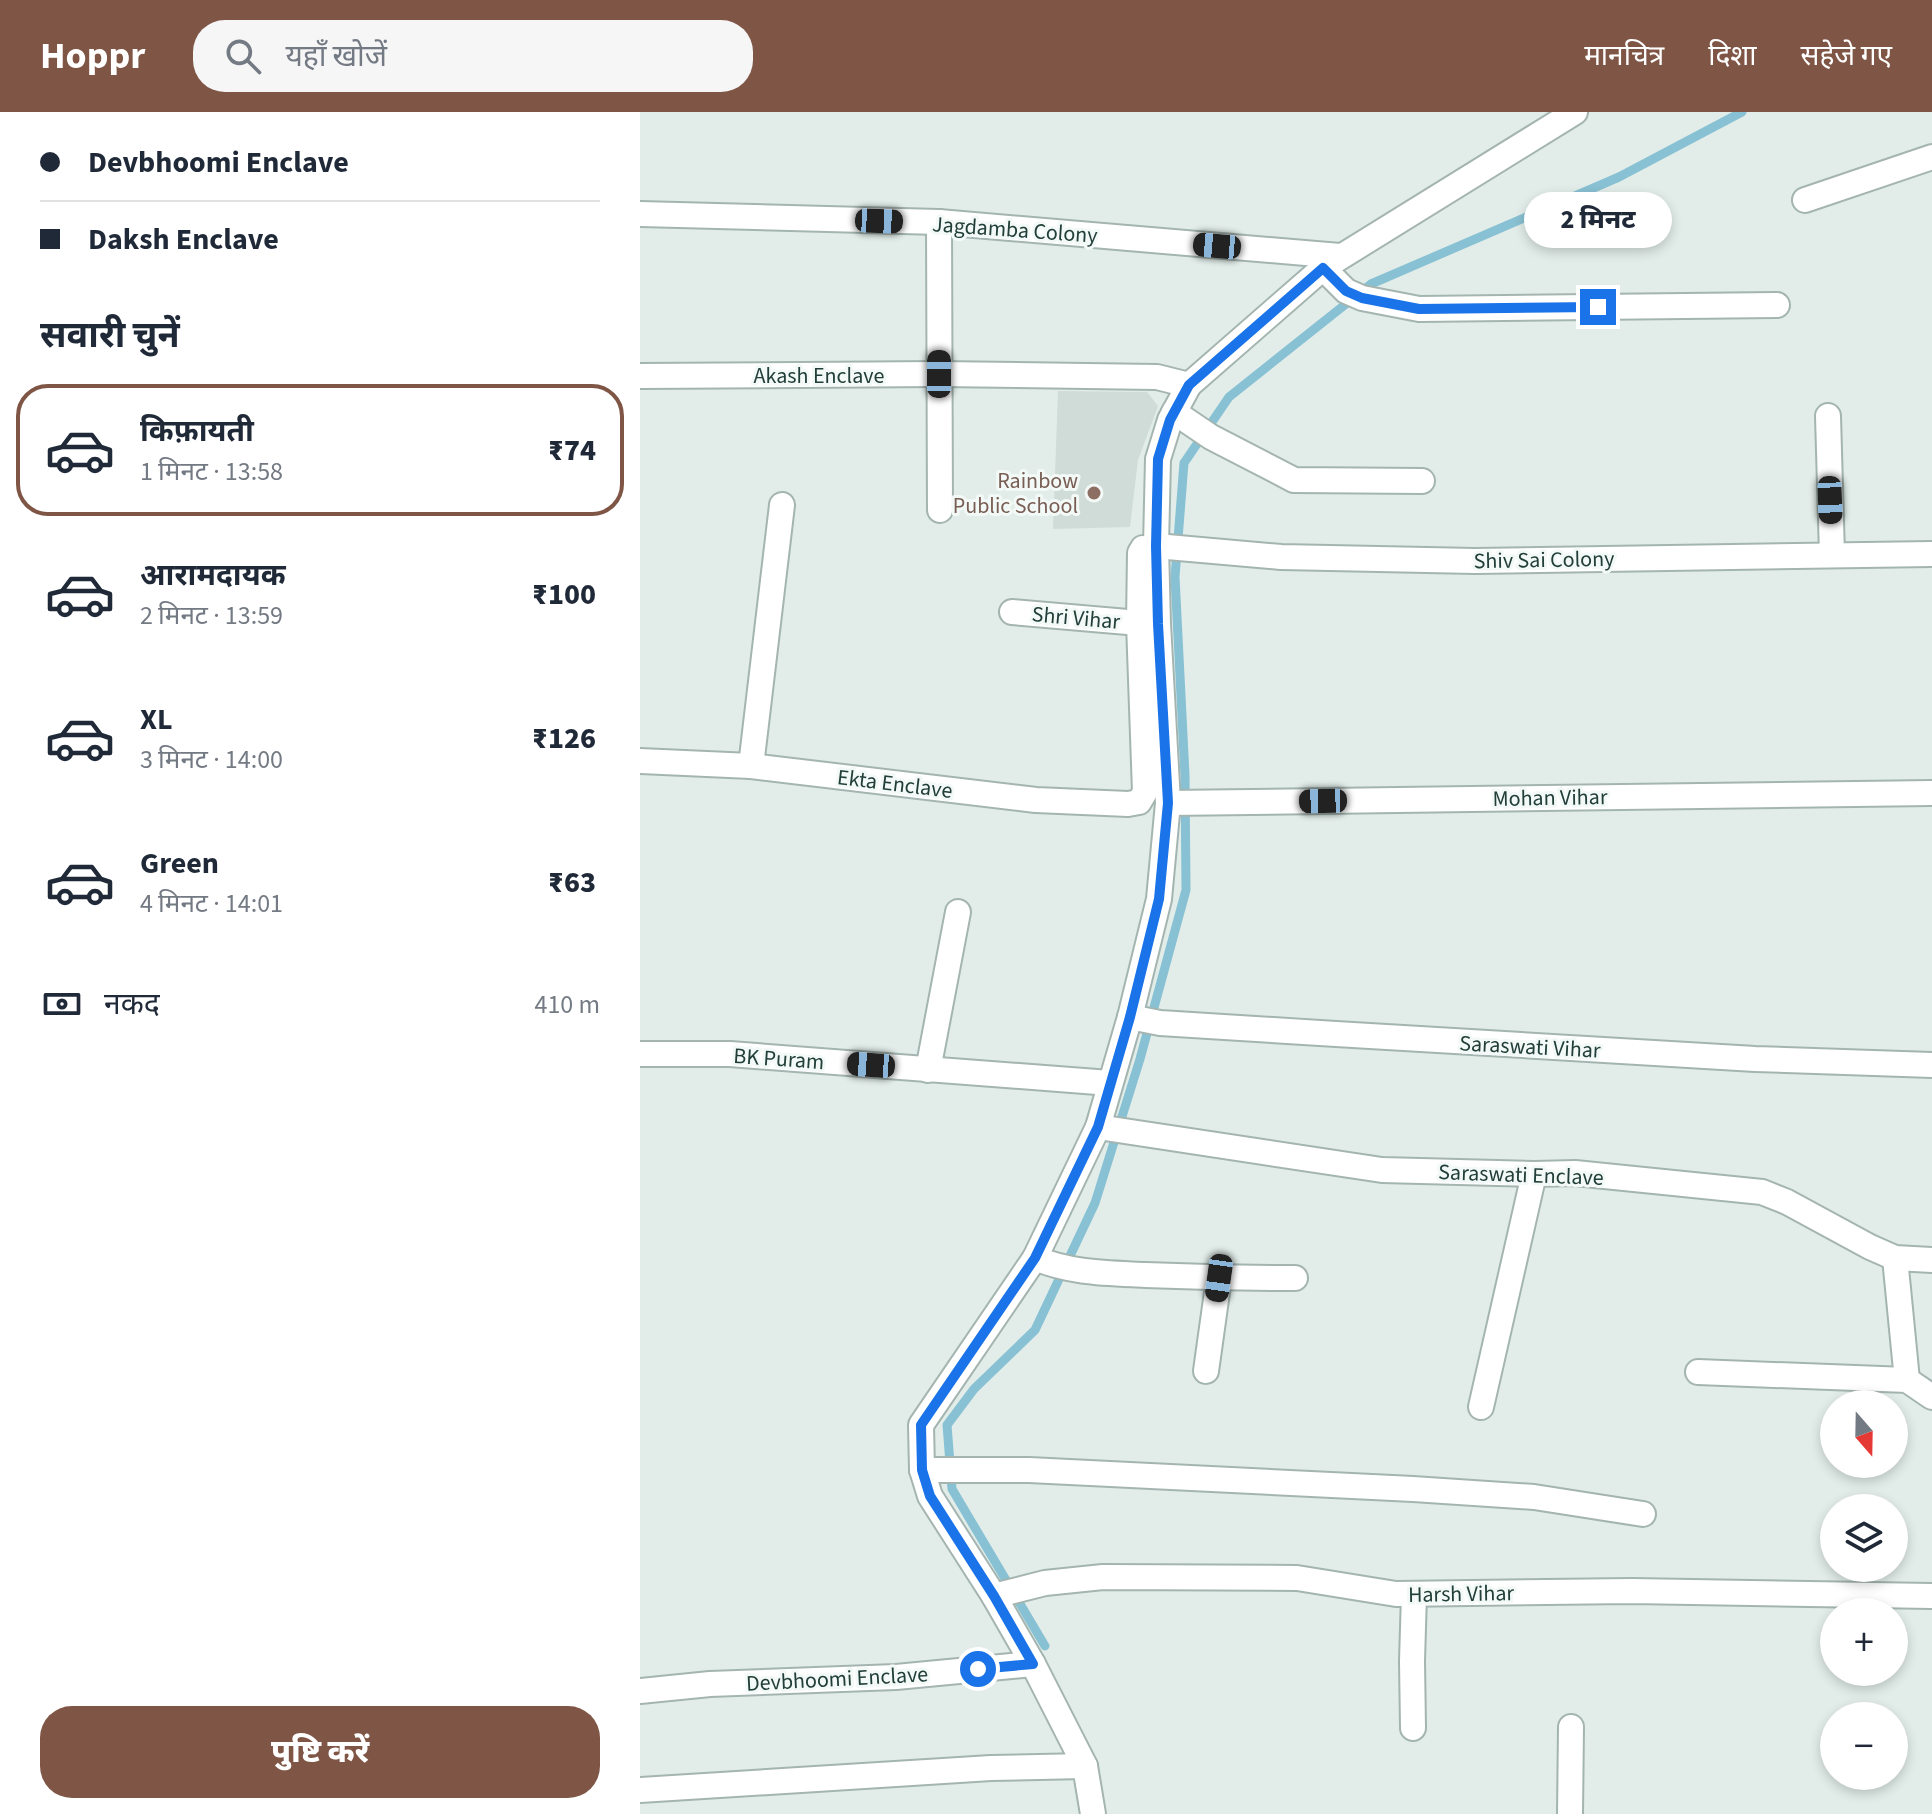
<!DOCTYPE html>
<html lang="hi">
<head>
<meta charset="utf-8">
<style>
  :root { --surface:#fff; --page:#f6f6f7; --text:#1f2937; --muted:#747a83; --line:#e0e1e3; --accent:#7f5545 }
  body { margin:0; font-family:"Source Sans 3","Noto Sans Devanagari",sans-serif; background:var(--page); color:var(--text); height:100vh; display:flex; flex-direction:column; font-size:30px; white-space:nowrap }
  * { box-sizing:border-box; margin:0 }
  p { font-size:26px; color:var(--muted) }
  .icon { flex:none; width:44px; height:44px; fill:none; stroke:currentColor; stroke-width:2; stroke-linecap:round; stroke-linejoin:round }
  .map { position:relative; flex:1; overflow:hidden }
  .side { display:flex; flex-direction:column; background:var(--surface); width:640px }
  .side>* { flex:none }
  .guide { display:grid; align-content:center; height:176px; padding:0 40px; background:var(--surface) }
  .needle { width:52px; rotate:160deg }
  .tools { position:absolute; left:1180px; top:1278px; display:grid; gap:16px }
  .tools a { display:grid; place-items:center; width:88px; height:88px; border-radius:50%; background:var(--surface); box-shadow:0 4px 12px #0003; font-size:40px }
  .end { position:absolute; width:36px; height:36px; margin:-18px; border:10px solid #1a73e8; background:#fff; box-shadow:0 0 0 4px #fff }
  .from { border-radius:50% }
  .bubble { position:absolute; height:56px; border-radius:28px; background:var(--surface); box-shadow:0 4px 12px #0003; font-size:26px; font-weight:800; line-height:56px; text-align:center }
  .car { position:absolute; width:24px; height:48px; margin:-24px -12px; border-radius:10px; box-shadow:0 0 6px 2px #0007; background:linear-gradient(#222 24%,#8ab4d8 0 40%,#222 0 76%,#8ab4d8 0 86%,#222 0) }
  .guide b { display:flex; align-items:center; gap:28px; height:76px; font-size:30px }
  .guide b+b { border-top:2px solid var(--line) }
  .guide i { width:20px; height:20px; background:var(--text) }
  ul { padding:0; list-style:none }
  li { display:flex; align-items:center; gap:24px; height:132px; margin:0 16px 12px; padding:0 24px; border:4px solid transparent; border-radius:32px }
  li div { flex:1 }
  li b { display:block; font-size:30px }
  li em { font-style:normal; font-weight:800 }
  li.active { border-color:var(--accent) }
  li>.icon { width:72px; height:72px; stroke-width:1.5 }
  h2 { padding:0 40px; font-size:36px; line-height:96px }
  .pay { display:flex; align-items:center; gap:20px; height:88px; padding:0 40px; font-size:30px }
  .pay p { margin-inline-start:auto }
  .action { display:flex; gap:16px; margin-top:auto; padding:16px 40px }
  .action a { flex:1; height:92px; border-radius:32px; background:var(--accent); color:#fff; font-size:32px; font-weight:800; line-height:92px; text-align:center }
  header { display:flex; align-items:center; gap:48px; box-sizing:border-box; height:112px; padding:0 40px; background:var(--accent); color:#fff }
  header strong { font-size:38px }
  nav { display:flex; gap:44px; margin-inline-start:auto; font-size:28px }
  .search { width:560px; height:72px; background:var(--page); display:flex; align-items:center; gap:20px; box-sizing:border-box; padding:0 28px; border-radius:32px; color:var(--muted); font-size:30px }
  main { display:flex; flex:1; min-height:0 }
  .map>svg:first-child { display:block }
  .built { fill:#d0dcd8 }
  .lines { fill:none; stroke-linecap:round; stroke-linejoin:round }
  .stream { stroke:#88c1d3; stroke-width:9 }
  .minor-casing { stroke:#a4b5b1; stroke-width:28 }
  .minor { stroke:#fff; stroke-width:24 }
  .route { stroke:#1a73e8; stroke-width:10 }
  .education-dot { fill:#8d6e63; stroke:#f3f9f6; stroke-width:3 }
  .labels { text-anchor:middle; stroke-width:6; stroke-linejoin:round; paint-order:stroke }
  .street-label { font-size:22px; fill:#213e39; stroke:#f3f9f6 }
  .education-label { font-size:22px; fill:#785e54; stroke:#f3f9f6; text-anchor:end }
</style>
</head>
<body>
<header>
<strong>Hoppr</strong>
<div class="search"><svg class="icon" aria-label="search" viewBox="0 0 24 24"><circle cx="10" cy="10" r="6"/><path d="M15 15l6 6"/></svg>यहाँ खोजें</div>
<nav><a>मानचित्र</a><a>दिशा</a><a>सहेजे गए</a></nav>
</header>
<main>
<section class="side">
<div class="guide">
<b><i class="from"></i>Devbhoomi Enclave</b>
<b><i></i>Daksh Enclave</b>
</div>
<h2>सवारी चुनें</h2>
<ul>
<li class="active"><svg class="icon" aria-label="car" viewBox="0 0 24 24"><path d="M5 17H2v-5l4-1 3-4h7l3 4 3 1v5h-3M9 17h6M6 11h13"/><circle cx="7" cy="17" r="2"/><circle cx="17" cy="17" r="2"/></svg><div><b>किफ़ायती</b><p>1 मिनट · 13:58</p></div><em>₹74</em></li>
<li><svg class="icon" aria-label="car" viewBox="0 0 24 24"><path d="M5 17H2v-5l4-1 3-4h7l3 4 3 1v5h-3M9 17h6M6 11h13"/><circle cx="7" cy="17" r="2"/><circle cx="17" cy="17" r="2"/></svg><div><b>आरामदायक</b><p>2 मिनट · 13:59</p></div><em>₹100</em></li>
<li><svg class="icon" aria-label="car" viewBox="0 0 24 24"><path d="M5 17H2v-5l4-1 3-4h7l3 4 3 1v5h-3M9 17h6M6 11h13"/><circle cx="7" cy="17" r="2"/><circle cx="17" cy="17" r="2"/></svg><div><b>XL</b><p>3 मिनट · 14:00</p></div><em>₹126</em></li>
<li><svg class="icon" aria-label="car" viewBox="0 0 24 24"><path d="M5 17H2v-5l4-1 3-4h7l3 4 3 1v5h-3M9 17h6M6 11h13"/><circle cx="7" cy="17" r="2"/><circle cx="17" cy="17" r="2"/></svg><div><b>Green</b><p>4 मिनट · 14:01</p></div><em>₹63</em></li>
</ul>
<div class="pay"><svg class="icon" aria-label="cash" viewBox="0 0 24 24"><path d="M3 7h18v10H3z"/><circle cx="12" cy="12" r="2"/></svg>नकद<p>410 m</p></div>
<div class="action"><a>पुष्टि करें</a></div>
</section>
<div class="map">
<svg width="1292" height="1702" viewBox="0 0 1292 1702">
  <rect width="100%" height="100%" fill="#e2ede9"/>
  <path class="built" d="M418,279L507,280L518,294L498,348L490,415L413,417Z"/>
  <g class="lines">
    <path class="stream" d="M405,1534L312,1377L307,1313L334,1277L395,1218L455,1091L500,947L546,778L545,663L535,465L544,351L589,285L731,172L979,65L1102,0"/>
    <g class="minor-casing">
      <g id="minor">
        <path d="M1165,88L1292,45"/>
        <path d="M0,102L299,110L700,144"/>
        <path d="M299,110L300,398"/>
        <path d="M683,156L706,179L722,186L779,197L1137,193"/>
        <path d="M0,264L299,262L517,265L549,273"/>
        <path d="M534,300L571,325L654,368L782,369"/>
        <path d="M1188,304L1192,443"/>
        <path d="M516,434L641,445L835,449L1292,442"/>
        <path d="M372,500L499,511"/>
        <path d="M0,649L111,654L396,688L488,692L499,690L505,680L499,511L500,441L503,436"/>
        <path d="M111,654L142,393"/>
        <path d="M528,691L1292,681"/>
        <path d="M490,905L520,911L696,922L1115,947L1292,953"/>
        <path d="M0,942H90L470,971"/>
        <path d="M288,958L318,800"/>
        <path d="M458,1015L742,1058L894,1062L935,1061L1122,1080L1147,1090L1230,1135L1255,1146L1292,1148"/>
        <path d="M395,1146C430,1161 467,1161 505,1163C555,1165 605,1166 655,1166"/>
        <path d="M1255,1146L1267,1268"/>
        <path d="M566,1259L579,1166"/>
        <path d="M1058,1260L1267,1268L1292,1285"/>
        <path d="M841,1295L894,1062"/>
        <path d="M282,1358H389L773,1377L894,1385L1003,1402"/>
        <path d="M354,1484L405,1471L463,1465L657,1466L756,1482L992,1479L1292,1484"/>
        <path d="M0,1579L70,1572L256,1565L393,1552"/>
        <path d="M773,1616L772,1549L774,1482"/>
        <path d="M0,1678L351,1656L445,1654"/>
        <path d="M453,1702L445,1654L393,1552L354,1484L290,1384L282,1358L281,1313L395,1146L458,1015L490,905L519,787L528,691L518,512L516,434L518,347L530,308L549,273L683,156L935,0"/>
        <path d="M930,1702L931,1615"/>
      </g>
    </g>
    <use href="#minor" class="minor"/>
  </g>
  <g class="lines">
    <path class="route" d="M338,1557L393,1552L354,1484L290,1384L282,1358L281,1313L395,1146L458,1015L490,905L519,787L528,691L518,512L516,434L518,347L530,308L549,273L683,156L706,179L722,186L779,197L958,195"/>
  </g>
  <circle class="education-dot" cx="454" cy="381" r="8"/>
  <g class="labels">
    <g class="street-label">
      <text transform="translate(375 117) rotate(4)" y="8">Jagdamba Colony</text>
      <text x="179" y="271">Akash Enclave</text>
      <text transform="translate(904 447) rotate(-1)" y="8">Shiv Sai Colony</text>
      <text transform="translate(436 505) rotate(5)" y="8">Shri Vihar</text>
      <text transform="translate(255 671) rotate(7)" y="8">Ekta Enclave</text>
      <text transform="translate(910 685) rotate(-1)" y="8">Mohan Vihar</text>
      <text transform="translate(890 934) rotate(3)" y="8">Saraswati Vihar</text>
      <text transform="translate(139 946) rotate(4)" y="8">BK Puram</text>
      <text transform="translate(881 1062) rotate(2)" y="8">Saraswati Enclave</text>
      <text transform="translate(821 1481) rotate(-1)" y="8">Harsh Vihar</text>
      <text transform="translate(197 1566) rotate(-3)" y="8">Devbhoomi Enclave</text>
    </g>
    <g class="education-label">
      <text x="438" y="376">Rainbow<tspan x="438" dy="25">Public School</tspan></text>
    </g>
  </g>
</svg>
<div class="tools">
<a><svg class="needle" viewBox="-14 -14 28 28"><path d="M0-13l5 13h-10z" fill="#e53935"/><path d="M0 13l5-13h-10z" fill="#747a83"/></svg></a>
<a><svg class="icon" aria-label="layers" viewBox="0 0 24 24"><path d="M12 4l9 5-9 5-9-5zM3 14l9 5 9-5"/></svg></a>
<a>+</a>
<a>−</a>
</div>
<i class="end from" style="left:338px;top:1557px"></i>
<i class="end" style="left:958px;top:195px"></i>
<div class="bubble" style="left:884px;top:80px;width:148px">2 मिनट</div>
<i class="car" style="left:239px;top:109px;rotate:92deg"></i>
<i class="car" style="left:577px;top:134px;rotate:275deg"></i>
<i class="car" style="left:299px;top:262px;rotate:0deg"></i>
<i class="car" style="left:1190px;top:388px;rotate:178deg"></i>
<i class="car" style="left:683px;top:689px;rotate:269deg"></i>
<i class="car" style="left:231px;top:953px;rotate:274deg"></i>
<i class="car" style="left:579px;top:1166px;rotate:188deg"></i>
</div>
</main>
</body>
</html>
